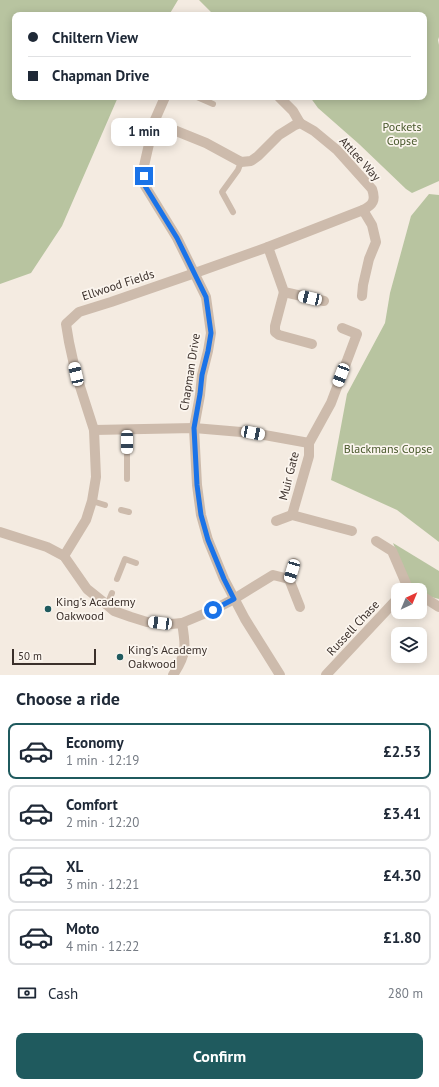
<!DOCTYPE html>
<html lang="en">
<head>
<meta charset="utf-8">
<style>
  :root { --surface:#fff; --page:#f2f2f3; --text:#1f2937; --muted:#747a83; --line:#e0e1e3; --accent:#1f5a5e }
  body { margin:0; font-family:"PT Sans",sans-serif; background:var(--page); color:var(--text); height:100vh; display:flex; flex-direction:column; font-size:15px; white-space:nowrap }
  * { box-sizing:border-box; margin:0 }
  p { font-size:13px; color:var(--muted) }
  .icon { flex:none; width:22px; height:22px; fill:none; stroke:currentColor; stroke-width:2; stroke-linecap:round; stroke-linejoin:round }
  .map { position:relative; height:675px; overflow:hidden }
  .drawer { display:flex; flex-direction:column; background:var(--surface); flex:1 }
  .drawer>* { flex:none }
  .top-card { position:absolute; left:12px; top:12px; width:415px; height:88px; border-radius:8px; box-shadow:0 2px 10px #0003; display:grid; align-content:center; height:88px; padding:0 16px; background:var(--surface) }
  .needle { width:26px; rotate:44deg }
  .controls { position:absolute; left:391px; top:583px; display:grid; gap:8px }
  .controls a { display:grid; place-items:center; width:36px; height:36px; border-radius:8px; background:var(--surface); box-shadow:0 2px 10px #0003; font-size:20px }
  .scale { position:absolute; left:12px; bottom:10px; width:84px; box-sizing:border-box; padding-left:4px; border:2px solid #3b302b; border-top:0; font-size:11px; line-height:14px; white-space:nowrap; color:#3b302b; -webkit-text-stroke:3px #fbf5ee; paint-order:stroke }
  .end { position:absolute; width:18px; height:18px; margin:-9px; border:5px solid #1a73e8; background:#fff; box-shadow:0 0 0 2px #fff }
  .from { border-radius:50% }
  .bubble { position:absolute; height:28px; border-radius:8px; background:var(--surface); box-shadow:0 2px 10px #0003; font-size:13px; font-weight:700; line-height:28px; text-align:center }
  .car { position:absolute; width:12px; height:24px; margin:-12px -6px; border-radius:5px; box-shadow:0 0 3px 1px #0007; background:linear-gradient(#fff 24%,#345 0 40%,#fff 0 76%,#345 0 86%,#fff 0) }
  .top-card b { display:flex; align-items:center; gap:14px; height:38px; font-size:15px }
  .top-card b+b { border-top:1px solid var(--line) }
  .top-card i { width:10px; height:10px; background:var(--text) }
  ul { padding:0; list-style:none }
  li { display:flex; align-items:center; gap:12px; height:56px; margin:0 8px 6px; padding:0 8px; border:2px solid var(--line); border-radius:8px }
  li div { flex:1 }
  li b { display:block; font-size:15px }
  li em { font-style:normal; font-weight:700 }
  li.active { border-color:var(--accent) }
  li>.icon { width:36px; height:36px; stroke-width:1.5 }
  h2 { padding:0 16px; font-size:18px; line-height:48px }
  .pay { display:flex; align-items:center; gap:10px; height:44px; padding:0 16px; font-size:15px }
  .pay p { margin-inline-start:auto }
  .button { display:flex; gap:8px; margin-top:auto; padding:8px 16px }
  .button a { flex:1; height:46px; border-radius:8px; background:var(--accent); color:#fff; font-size:16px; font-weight:700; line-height:46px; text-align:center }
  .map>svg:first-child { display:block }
  .green { fill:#b8c4a0 }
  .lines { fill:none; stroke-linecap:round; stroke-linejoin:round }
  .lane { stroke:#cdbbac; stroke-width:6 }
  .street { stroke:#cdbbac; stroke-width:10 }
  .route { stroke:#1a73e8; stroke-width:5 }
  .poi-dot { fill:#1f5a5e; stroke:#fbf5ee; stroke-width:1.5 }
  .labels { text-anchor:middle; stroke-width:3.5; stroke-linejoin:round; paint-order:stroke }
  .park-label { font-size:12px; fill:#4a5a2e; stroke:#fbf5ee }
  .street-label { font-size:12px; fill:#3b302b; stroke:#fbf5ee }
  .poi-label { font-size:12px; fill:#3b302b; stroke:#fbf5ee; text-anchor:start }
</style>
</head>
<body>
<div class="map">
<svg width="439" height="675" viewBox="0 0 439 675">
  <rect width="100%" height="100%" fill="#f4ebe1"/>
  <g class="green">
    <path d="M0,0H178L169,15H15V97H118L62,226L31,273L0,284Z"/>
    <path d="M199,0H439V37L438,40L439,45V181L412,193L406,189L359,144L318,108L310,97H424V15H214Z"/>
    <path d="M429,194L439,195V542L397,510L331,480L347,394L385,323L390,293L411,216Z"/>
    <path d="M393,543L439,571V599L431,597L410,584Z"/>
  </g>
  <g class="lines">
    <g class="lane">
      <path d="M197,97L213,104"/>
      <path d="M233,212L222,192L238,170L241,162"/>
      <path d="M127,429V479"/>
      <path d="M92,501L105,505"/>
      <path d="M121,510L129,512"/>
      <path d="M117,579L125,559L136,563"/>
      <path d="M107,605L112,593"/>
    </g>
    <g class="street">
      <path d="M165,97L154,122L144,166L145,186L177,238L206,297L211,333L208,351L202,375L200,395L194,428L197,485L201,515L208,540L224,579L245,619L280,675"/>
      <path d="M279,97L293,111L300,123"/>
      <path d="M268,247L284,292L324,301"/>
      <path d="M284,292L275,326V332L279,335L312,344"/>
      <path d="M362,296L363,285L369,259L376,242L372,225L363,210"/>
      <path d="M94,430L194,428L253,433L309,443"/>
      <path d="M292,515L309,456V443L331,403L357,334L342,328"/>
      <path d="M276,521L292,515L352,531"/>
      <path d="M0,532L47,547L64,556L87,589L107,605L114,611L131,617L147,622L171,624L182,623L213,610L234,599L273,575L289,579"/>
      <path d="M376,541L392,551L408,588L411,590"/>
      <path d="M64,556L86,520L92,501L96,477L94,430L76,374L69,342L66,324L79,312L111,302L195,273L268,247L363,210C373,205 376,200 372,189L337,150L314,131L300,123L295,125L279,135L258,156L251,161L241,162L206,143L154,122"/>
      <path d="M294,563L289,579L300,607"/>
      <path d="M420,595L439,607"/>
      <path d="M173,675C187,654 186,647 182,623"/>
      <path d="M326,675L398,598"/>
    </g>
  </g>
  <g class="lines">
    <path class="route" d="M144,176L145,186L177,238L206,297L211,333L208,351L202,375L200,394L194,428L197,485L201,515L208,540L224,579L234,599L213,610"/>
  </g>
  <g class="poi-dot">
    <circle cx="48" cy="609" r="4"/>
    <circle cx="120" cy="657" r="4"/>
  </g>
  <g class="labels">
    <g class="park-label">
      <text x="402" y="131">Pockets<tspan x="402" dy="14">Copse</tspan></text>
      <text x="388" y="453">Blackmans Copse</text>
    </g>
    <g class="street-label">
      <text transform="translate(360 159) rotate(48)" y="4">Attlee Way</text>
      <text transform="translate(118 285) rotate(-18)" y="4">Ellwood Fields</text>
      <text transform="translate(190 372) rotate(-81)" y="4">Chapman Drive</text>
      <text transform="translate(289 476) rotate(-76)" y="4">Muir Gate</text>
      <text transform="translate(353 628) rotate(-47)" y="4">Russell Chase</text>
    </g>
    <g class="poi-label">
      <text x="56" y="606">King's Academy<tspan x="56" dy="14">Oakwood</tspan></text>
      <text x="128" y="654">King’s Academy<tspan x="128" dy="14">Oakwood</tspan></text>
    </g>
  </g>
</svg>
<div class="controls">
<a><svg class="needle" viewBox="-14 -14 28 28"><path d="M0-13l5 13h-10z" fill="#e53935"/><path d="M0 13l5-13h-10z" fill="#747a83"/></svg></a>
<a><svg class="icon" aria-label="layers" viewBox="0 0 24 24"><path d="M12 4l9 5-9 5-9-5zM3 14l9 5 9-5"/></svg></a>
</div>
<div class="scale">50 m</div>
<i class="end from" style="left:213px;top:610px"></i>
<i class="end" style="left:144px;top:176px"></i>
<div class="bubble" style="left:111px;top:118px;width:66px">1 min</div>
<i class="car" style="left:310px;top:298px;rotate:283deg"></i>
<i class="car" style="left:76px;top:374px;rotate:347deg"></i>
<i class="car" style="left:341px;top:375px;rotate:201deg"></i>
<i class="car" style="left:253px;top:433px;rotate:101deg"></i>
<i class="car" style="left:127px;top:442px;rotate:180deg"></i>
<i class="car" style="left:292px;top:571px;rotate:197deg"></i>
<i class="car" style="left:160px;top:623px;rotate:277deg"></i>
<div class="top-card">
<b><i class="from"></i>Chiltern View</b>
<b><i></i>Chapman Drive</b>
</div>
</div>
<section class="drawer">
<h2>Choose a ride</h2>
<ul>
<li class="active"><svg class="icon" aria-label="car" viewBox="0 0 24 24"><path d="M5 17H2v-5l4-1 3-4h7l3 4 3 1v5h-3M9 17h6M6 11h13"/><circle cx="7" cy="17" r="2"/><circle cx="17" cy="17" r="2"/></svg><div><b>Economy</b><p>1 min · 12:19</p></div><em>£2.53</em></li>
<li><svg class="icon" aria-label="car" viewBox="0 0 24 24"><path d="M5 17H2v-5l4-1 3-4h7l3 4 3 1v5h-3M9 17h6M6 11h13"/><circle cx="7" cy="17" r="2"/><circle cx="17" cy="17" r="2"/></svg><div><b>Comfort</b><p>2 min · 12:20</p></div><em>£3.41</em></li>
<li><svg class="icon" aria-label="car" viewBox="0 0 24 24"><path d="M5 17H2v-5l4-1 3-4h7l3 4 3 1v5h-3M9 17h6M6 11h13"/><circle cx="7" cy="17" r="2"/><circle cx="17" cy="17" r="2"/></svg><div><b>XL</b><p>3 min · 12:21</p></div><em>£4.30</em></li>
<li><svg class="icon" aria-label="car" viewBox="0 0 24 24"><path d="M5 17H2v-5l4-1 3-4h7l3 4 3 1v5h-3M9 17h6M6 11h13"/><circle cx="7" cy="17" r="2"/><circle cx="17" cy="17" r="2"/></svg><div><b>Moto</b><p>4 min · 12:22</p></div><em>£1.80</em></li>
</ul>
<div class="pay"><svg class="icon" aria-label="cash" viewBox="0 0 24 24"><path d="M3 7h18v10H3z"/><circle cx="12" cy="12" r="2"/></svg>Cash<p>280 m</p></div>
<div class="button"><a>Confirm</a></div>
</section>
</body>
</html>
